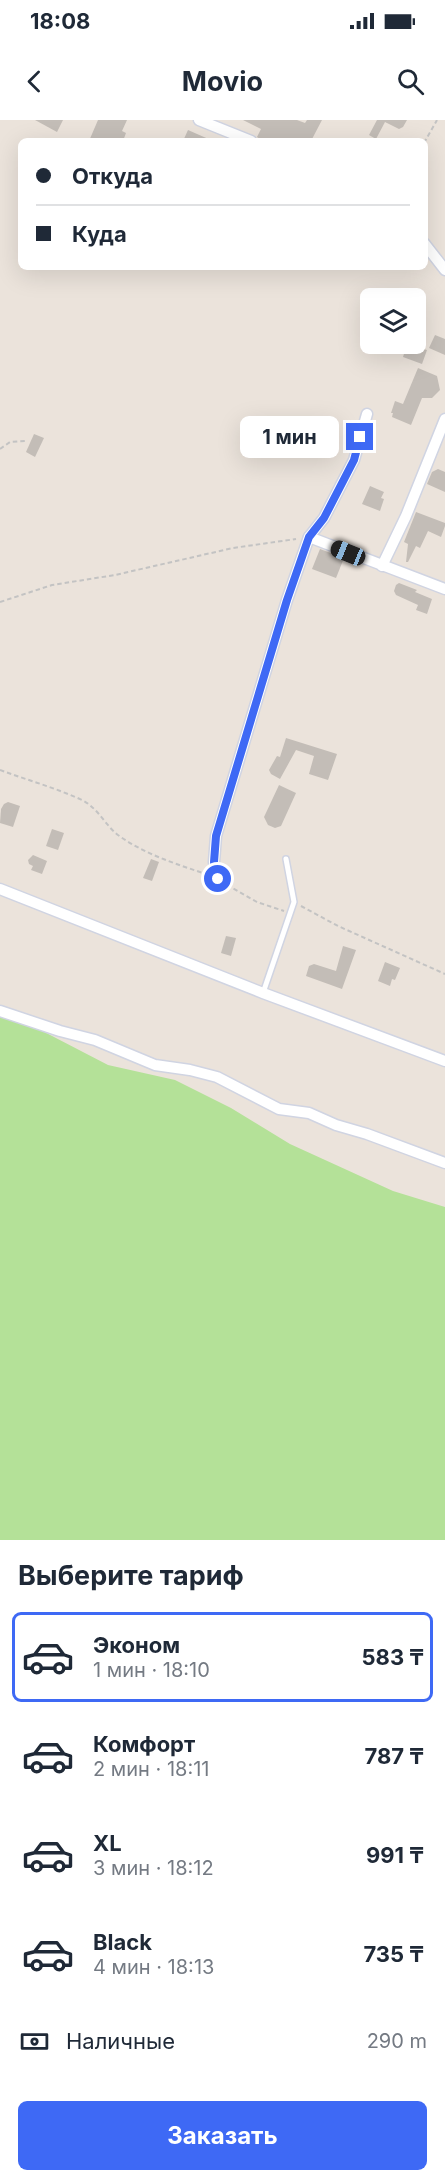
<!DOCTYPE html>
<html lang="ru">
<head>
<meta charset="utf-8">
<style>
  :root { --surface:#fff; --page:#f2f2f3; --text:#1f2937; --muted:#747a83; --line:#e0e1e3; --accent:#3e69f5 }
  body { margin:0; font-family:Inter,sans-serif; background:var(--page); color:var(--text); height:100vh; display:flex; flex-direction:column; font-size:22px; white-space:nowrap }
  * { box-sizing:border-box; margin:0 }
  p { font-size:20px; color:var(--muted) }
  .icon { flex:none; width:33px; height:33px; fill:none; stroke:currentColor; stroke-width:2; stroke-linecap:round; stroke-linejoin:round }
  .map { position:relative; height:1420px; overflow:hidden }
  .drawer { display:flex; flex-direction:column; background:var(--surface); flex:1 }
  .drawer>* { flex:none }
  .hud { position:absolute; left:18px; top:18px; width:410px; height:132px; border-radius:9px; box-shadow:0 6px 24px #0002; display:grid; align-content:center; height:132px; padding:0 18px; background:var(--surface) }
  .fabs { position:absolute; left:360px; top:168px; display:grid; gap:12px }
  .fabs a { display:grid; place-items:center; width:66px; height:66px; border-radius:9px; background:var(--surface); box-shadow:0 6px 24px #0002; font-size:30px }
  .end { position:absolute; width:27px; height:27px; margin:-14px; border:8px solid #3e69f5; background:#fff; box-shadow:0 0 0 3px #fff }
  .from { border-radius:50% }
  .bubble { position:absolute; height:42px; border-radius:9px; background:var(--surface); box-shadow:0 6px 24px #0002; font-size:20px; font-weight:700; line-height:42px; text-align:center }
  .car { position:absolute; width:18px; height:36px; margin:-18px -9px; border-radius:8px; box-shadow:0 0 4px 2px #0007; background:linear-gradient(#222 24%,#8ab4d8 0 40%,#222 0 76%,#8ab4d8 0 86%,#222 0) }
  .hud b { display:flex; align-items:center; gap:21px; height:57px; font-size:22px }
  .hud b+b { border-top:2px solid var(--line) }
  .hud i { width:15px; height:15px; background:var(--text) }
  ul { padding:0; list-style:none }
  li { display:flex; align-items:center; gap:18px; height:90px; margin:0 12px 9px; padding:0 6px; border:3px solid transparent; border-radius:9px }
  li div { flex:1 }
  li b { display:block; font-size:22px }
  li em { font-style:normal; font-weight:700 }
  li.selected { border-color:var(--accent) }
  li>.icon { width:54px; height:54px; stroke-width:1.5 }
  h2 { padding:0 18px; font-size:27px; line-height:72px }
  .pay { display:flex; align-items:center; gap:15px; height:66px; padding:0 18px; font-size:22px }
  .pay p { margin-inline-start:auto }
  .button { display:flex; gap:12px; margin-top:auto; padding:12px 18px }
  .button a { flex:1; height:69px; border-radius:9px; background:var(--accent); color:#fff; font-size:24px; font-weight:700; line-height:69px; text-align:center }
  .status { display:flex; justify-content:space-between; align-items:center; height:42px; padding:0 30px; background:var(--surface); direction:ltr }
  .status svg { height:16px; fill:currentColor }
  header { display:flex; justify-content:space-between; align-items:center; height:78px; padding:0 18px; background:var(--surface); font-size:27px; font-weight:700 }
  .map>svg:first-child { display:block }
  .green { fill:#b4e198 }
  .building { fill:#c3bdb7 }
  .lines { fill:none; stroke-linecap:round; stroke-linejoin:round }
  .lane-casing { stroke:#d0d4e2; stroke-width:8 }
  .street-casing { stroke:#d0d4e2; stroke-width:13 }
  .path { stroke:#c3c3c3; stroke-width:2; stroke-dasharray:4.5 3; stroke-linecap:butt }
  .lane { stroke:#fff; stroke-width:5 }
  .street { stroke:#fff; stroke-width:10 }
  .route { stroke:#3e69f5; stroke-width:8 }
</style>
</head>
<body>
<div class="status"><b>18:08</b><svg viewBox="0 0 49 12"><path d="M0 12V9h3v3zM5 12V6h3v6zM10 12V3h3v9zM15 12V0h3v12zM26 1h20v11H26zM47 4h2v5h-2z"/></svg></div>
<header><svg class="icon" aria-label="back" viewBox="0 0 24 24"><path d="M15 5l-7 7 7 7"/></svg>Movio<svg class="icon" aria-label="search" viewBox="0 0 24 24"><circle cx="10" cy="10" r="6"/><path d="M15 15l6 6"/></svg></header>
<div class="map">
<svg width="445" height="1420" viewBox="0 0 445 1420">
  <rect width="100%" height="100%" fill="#ebe3db"/>
  <path class="green" d="M0,889L108,945L175,960L231,988L290,1024L393,1071L445,1087V1420H0Z"/>
  <g class="building">
    <path d="M35,0H63L57,12Z"/>
    <path d="M98,0H127L122,11L126,13L123,21H89Z"/>
    <path d="M243,0H297L305,3L307,0H322L311,21H263L257,17L261,9Z"/>
    <path d="M377,0H407L403,7L399,9L385,2L376,19L369,15Z"/>
    <path d="M188,10L213,21H183Z"/>
    <path d="M435,215L445,219V235L429,228Z"/>
    <path d="M407,224L427,230L422,244L403,237Z"/>
    <path d="M418,248L437,256L440,270L432,278H422L411,305L392,297L393,293H391L395,281L403,284Z"/>
    <path d="M34,314L44,318L35,337L26,332Z"/>
    <path d="M438,349L445,352V372L427,364L432,352Z"/>
    <path d="M370,366L384,372L381,378L384,379L380,391L362,384Z"/>
    <path d="M416,392L445,403V406L441,417L428,411L420,428L416,426L408,442H406L408,424L404,422Z"/>
    <path d="M320,429L344,438L336,458L312,449Z"/>
    <path d="M399,463L417,470L415,472L432,479L427,494L416,490L418,485L396,475L394,471L396,465Z"/>
    <path d="M286,618L337,634L328,660L309,654L314,636L296,630L280,659L271,654L269,650L277,636L280,637Z"/>
    <path d="M279,665L296,673L281,706L275,708L268,705L264,697Z"/>
    <path d="M8,682L20,686L13,707L0,703L1,689L4,684Z"/>
    <path d="M52,709L64,713L58,730L46,726Z"/>
    <path d="M33,735L47,741L42,754L31,750L33,746L29,744L28,740Z"/>
    <path d="M151,739L159,742L152,761L143,758Z"/>
    <path d="M226,816L236,818L231,836L221,833Z"/>
    <path d="M343,826L356,830L342,869L306,856L309,846L314,844L336,851Z"/>
    <path d="M385,842L400,848L395,860L392,859L390,866L378,861Z"/>
  </g>
  <g class="lines">
    <g class="lane-casing">
      <path id="lane" d="M263,873L294,782L286,739"/>
    </g>
    <g class="street-casing">
      <g id="street">
        <path d="M199,0L251,21"/>
        <path d="M424,123L445,150"/>
        <path d="M309,417L445,469"/>
        <path d="M382,446L406,396L445,299"/>
        <path d="M218,759L214,742L216,716L287,480L309,417L324,398L354,340L367,294"/>
        <path d="M0,769L263,873L445,941"/>
        <path d="M0,891L60,911L95,920L155,945L190,950L217,957L279,989L309,993L336,1005L367,1014L445,1043"/>
      </g>
    </g>
    <g class="path">
      <path d="M424,23L437,0"/>
      <path d="M0,329L10,322L26,321"/>
      <path d="M0,482L52,465L115,455L233,428L296,419"/>
      <path d="M0,650C27,660 56,668 82,680C98,688 105,705 118,715C144,734 176,744 206,754"/>
      <path d="M227,765L257,782L284,791"/>
      <path d="M301,786L338,806L445,854"/>
    </g>
    <use href="#lane" class="lane"/>
    <use href="#street" class="street"/>
  </g>
  <g class="lines">
    <path class="route" d="M218,759L214,742L216,716L287,480L309,417L324,398L354,340L360,317"/>
  </g>
</svg>
<div class="fabs">
<a><svg class="icon" aria-label="layers" viewBox="0 0 24 24"><path d="M12 4l9 5-9 5-9-5zM3 14l9 5 9-5"/></svg></a>
</div>
<i class="end from" style="left:218px;top:759px"></i>
<i class="end" style="left:360px;top:317px"></i>
<div class="bubble" style="left:240px;top:296px;width:99px">1 мин</div>
<i class="car" style="left:348px;top:433px;rotate:292deg"></i>
<div class="hud">
<b><i class="from"></i>Откуда</b>
<b><i></i>Куда</b>
</div>
</div>
<section class="drawer">
<h2>Выберите тариф</h2>
<ul>
<li class="selected"><svg class="icon" aria-label="car" viewBox="0 0 24 24"><path d="M5 17H2v-5l4-1 3-4h7l3 4 3 1v5h-3M9 17h6M6 11h13"/><circle cx="7" cy="17" r="2"/><circle cx="17" cy="17" r="2"/></svg><div><b>Эконом</b><p>1 мин · 18:10</p></div><em>583 ₸</em></li>
<li><svg class="icon" aria-label="car" viewBox="0 0 24 24"><path d="M5 17H2v-5l4-1 3-4h7l3 4 3 1v5h-3M9 17h6M6 11h13"/><circle cx="7" cy="17" r="2"/><circle cx="17" cy="17" r="2"/></svg><div><b>Комфорт</b><p>2 мин · 18:11</p></div><em>787 ₸</em></li>
<li><svg class="icon" aria-label="car" viewBox="0 0 24 24"><path d="M5 17H2v-5l4-1 3-4h7l3 4 3 1v5h-3M9 17h6M6 11h13"/><circle cx="7" cy="17" r="2"/><circle cx="17" cy="17" r="2"/></svg><div><b>XL</b><p>3 мин · 18:12</p></div><em>991 ₸</em></li>
<li><svg class="icon" aria-label="car" viewBox="0 0 24 24"><path d="M5 17H2v-5l4-1 3-4h7l3 4 3 1v5h-3M9 17h6M6 11h13"/><circle cx="7" cy="17" r="2"/><circle cx="17" cy="17" r="2"/></svg><div><b>Black</b><p>4 мин · 18:13</p></div><em>735 ₸</em></li>
</ul>
<div class="pay"><svg class="icon" aria-label="cash" viewBox="0 0 24 24"><path d="M3 7h18v10H3z"/><circle cx="12" cy="12" r="2"/></svg>Наличные<p>290 m</p></div>
<div class="button"><a>Заказать</a></div>
</section>
</body>
</html>
